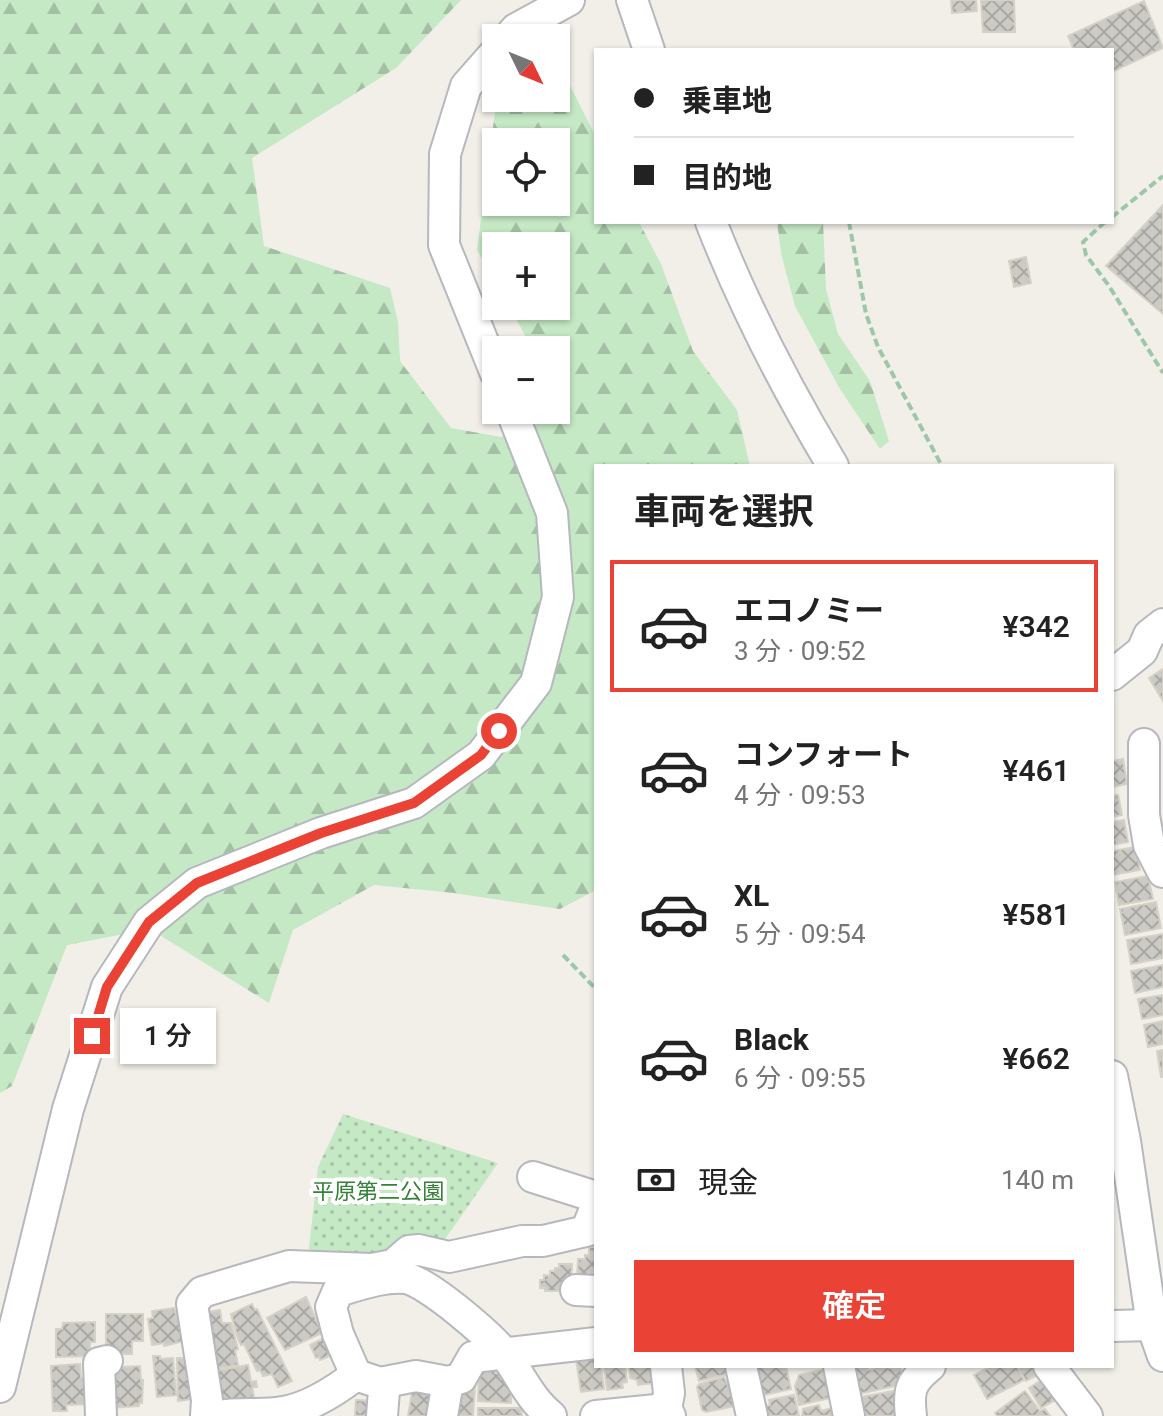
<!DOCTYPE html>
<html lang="ja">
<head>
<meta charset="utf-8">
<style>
  :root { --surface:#fff; --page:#f6f6f6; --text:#222; --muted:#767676; --line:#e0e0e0; --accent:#ea4335 }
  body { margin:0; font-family:Roboto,"Noto Sans JP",sans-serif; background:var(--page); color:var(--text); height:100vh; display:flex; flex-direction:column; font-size:30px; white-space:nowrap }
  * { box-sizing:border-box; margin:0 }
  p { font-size:26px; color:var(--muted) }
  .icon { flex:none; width:44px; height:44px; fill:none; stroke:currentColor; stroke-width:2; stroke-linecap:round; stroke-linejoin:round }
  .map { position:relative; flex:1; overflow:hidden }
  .sheet { position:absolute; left:594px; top:464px; width:520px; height:904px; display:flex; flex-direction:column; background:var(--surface); border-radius:0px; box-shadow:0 2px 6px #0004 }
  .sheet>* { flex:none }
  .hud { position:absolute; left:594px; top:48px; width:520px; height:176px; border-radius:0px; box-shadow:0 2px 6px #0004; display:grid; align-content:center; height:176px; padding:0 40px; background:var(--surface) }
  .needle { width:52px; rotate:133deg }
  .tools { position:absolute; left:482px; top:24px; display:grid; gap:16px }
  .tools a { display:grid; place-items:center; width:88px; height:88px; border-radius:0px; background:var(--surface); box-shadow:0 2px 6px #0004; font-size:40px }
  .end { position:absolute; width:36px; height:36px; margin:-18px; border:10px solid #ea4335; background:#fff; box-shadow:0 0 0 4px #fff }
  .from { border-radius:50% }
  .bubble { position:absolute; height:56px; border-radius:0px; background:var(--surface); box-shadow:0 2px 6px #0004; font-size:26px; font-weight:600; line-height:56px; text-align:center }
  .hud b { display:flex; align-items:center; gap:28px; height:76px; font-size:30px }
  .hud b+b { border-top:2px solid var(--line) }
  .hud i { width:20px; height:20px; background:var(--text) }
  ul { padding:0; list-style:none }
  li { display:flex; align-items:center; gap:24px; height:132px; margin:0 16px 12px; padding:0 24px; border:4px solid transparent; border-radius:0px }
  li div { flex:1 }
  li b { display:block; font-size:30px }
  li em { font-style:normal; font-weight:600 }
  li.current { border-color:var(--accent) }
  li>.icon { width:72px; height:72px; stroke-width:1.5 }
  h2 { padding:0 40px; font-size:36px; line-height:96px }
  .pay { display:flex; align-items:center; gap:20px; height:88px; padding:0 40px; font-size:30px }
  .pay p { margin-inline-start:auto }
  .button { display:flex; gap:16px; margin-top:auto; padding:16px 40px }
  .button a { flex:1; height:92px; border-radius:0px; background:var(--accent); color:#fff; font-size:32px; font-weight:600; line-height:92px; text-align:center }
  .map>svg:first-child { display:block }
  .forest { fill:url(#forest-firs); fill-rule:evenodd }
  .park { fill:url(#park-dots) }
  .building { fill:url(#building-cross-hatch); stroke:#d6d1c6; stroke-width:2 }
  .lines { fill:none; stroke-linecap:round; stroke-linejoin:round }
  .minor-casing { stroke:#b5b8bc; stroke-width:34 }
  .path { stroke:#9cc7a9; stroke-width:4; stroke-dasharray:8 4; stroke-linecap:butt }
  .minor { stroke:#fff; stroke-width:30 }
  .route { stroke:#ea4335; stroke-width:10 }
  .labels { text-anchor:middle; stroke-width:8; stroke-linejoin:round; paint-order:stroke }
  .park-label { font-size:22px; fill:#348238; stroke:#fff }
</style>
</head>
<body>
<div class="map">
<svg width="1163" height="1416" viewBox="0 0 1163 1416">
  <defs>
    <pattern id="forest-firs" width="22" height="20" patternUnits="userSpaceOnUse" patternTransform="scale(2)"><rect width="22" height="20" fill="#c5e8c5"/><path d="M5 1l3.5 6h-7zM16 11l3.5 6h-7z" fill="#a3c0a4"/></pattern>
    <pattern id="park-dots" width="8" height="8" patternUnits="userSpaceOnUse" patternTransform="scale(2)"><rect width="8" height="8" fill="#c5e8c5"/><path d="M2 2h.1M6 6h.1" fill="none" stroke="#a3c0a4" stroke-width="1.8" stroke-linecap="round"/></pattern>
    <pattern id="building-cross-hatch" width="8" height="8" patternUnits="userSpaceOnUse" patternTransform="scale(2)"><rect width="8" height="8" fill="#cccac5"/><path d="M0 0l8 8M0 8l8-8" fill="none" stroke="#a9a8a4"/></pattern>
  </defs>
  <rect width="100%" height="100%" fill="#f1efe8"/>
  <g class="forest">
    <path d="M0,0H461L396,68L252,158L264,246L390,288L398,322L400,361L451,428L501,437L560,416L556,396V350H533L509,306H556V246H496V284L477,250L496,104L506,98H556V68L560,66L596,137V222H639L661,264L693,351L737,410L750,466H596V890L560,909L454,893L374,885L293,930L269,1003L150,929L67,945L12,1086L0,1093ZM496,142H556V202H496Z"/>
    <path d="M777,222H823L826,289L838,334L870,381L889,441L880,449L840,389L795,306L781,253Z"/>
  </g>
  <path class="park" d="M343,1114L498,1163L439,1248L392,1261L308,1257L318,1167Z"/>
  <g class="building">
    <path d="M951,0H976L977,11L952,13Z"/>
    <path d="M981,0H1014L1015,32H983Z"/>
    <path d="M1144,1L1163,48L1112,72V50H1074L1068,36Z"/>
    <path d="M1163,205V314L1106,266Z"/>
    <path d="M1026,257L1031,283L1014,287L1009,261Z"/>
    <path d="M1163,669V701L1149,678Z"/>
    <path d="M1123,759L1127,784L1112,787V761Z"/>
    <path d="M1118,795L1122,815L1112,817V796Z"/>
    <path d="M1124,820L1128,842L1112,845V822Z"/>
    <path d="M1136,847L1140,870L1112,875V851Z"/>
    <path d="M1148,876L1153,899L1119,905L1115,882Z"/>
    <path d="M1156,902L1161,928L1125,935L1120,909Z"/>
    <path d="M1163,934V958L1131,964L1127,940Z"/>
    <path d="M1163,965V987L1135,993L1131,971Z"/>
    <path d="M1163,995V1015L1142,1019L1138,999Z"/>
    <path d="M1163,1021V1044L1148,1047L1144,1025Z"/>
    <path d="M1163,1050V1077H1161L1157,1051Z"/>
    <path d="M589,1247H596V1278H577L578,1259H585V1255H589Z"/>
    <path d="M559,1264H572L571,1291H545V1288H540V1280H544V1275L550,1276V1271H555V1268H559Z"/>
    <path d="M306,1297L322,1333L285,1350L267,1318Z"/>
    <path d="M252,1304L255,1310L257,1309L292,1381L278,1387L272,1374L263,1376L260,1370L257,1371L244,1344L241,1345L237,1336L231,1314Z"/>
    <path d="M174,1308L178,1320L189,1319L192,1339L164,1346V1343L152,1345L148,1319L153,1318L152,1311Z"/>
    <path d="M220,1310L222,1323H231L238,1349L235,1350L238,1365L208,1370L201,1313Z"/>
    <path d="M106,1314H143V1341H132V1354H106Z"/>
    <path d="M95,1322V1342H90V1356L56,1357V1329H62L63,1323Z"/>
    <path d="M326,1337L332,1350L328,1352L330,1356L320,1360L319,1357L316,1358L310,1345Z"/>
    <path d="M596,1350V1366H601L604,1389L581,1392L575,1353Z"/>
    <path d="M153,1356H160V1359L173,1358L176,1395L157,1397Z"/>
    <path d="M177,1358H194L199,1398L178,1401Z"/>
    <path d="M80,1364L81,1378H85L90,1404L66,1405L67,1411H53L51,1366Z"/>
    <path d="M495,1364V1373L501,1374V1379L512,1380L511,1403L478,1401L479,1369Z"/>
    <path d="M248,1365L251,1382L256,1381L257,1387H252L254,1397L219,1404L209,1372Z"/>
    <path d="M140,1366L141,1380H143L142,1403H139V1406L110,1408L107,1368Z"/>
    <path d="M604,1366H625L627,1382L622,1383L623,1388L607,1390Z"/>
    <path d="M629,1366H652L655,1383L638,1385L637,1380L630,1378Z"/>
    <path d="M695,1366H731L733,1373L699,1381Z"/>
    <path d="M753,1366H786L791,1389L760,1396Z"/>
    <path d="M868,1366V1370L874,1369V1366L901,1369L904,1384L854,1395V1367Z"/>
    <path d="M992,1366H1017L1024,1380L987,1399L974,1375Z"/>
    <path d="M1017,1366H1037L1041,1373L1026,1381Z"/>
    <path d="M825,1369L830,1398L799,1405L795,1386L799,1375Z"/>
    <path d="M1048,1376L1061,1397L1041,1408L1029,1388Z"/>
    <path d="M724,1377L730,1389L736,1388L740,1405L706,1412L702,1410L697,1387L699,1384Z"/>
    <path d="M441,1384L439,1416H408L413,1387Z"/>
    <path d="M464,1386L475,1387L473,1416H452L454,1388Z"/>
    <path d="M899,1390L901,1416H858L855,1398Z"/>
    <path d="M1025,1391L1040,1411L1045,1409L1050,1416H997L995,1413Z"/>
    <path d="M794,1395L799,1416H760L762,1407L770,1405L769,1400Z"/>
    <path d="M356,1400L374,1401L373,1416H355Z"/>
    <path d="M819,1405L821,1411L836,1407L838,1416H802L803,1409Z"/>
    <path d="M478,1408H521L522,1416H478Z"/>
  </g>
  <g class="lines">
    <g class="minor-casing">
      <g id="minor">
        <path d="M632,0L649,50"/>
        <path d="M508,38L516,29L569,0"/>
        <path d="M496,52L466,86L445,154L444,245L496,374"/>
        <path d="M711,222C745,309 785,386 833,466"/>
        <path d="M1112,675L1142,651L1149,635L1163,624"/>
        <path d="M1144,744V815L1149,845L1163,872"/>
        <path d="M1112,1076L1125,1141L1152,1325L1163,1356"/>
        <path d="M533,1177L596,1197"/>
        <path d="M576,1290L596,1291"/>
        <path d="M1112,1326L1152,1325L1163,1334"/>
        <path d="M666,1366L669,1393L666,1409"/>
        <path d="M741,1366L752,1416"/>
        <path d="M839,1366L849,1416"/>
        <path d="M1049,1366L1087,1416"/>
        <path d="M356,1375L380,1383L416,1376L448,1382L461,1378L473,1357L596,1343"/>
        <path d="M380,1383L384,1390L382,1416"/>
        <path d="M0,1387L68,1109L107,987L149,922L197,883L321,833L414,803L481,755L536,683L558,597L552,513L511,410"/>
        <path d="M101,1416L99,1363L107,1361"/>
        <path d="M206,1416L207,1400L192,1304L202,1292L289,1266L372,1269L393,1265L409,1251L419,1250L449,1257L522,1241H543L586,1231L596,1207"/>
        <path d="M219,1416C240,1412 262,1416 283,1412C309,1408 335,1391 356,1375L338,1334L331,1307L338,1291C359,1285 383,1276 405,1278C427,1281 493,1338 507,1357C521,1377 531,1400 551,1416"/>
        <path d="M442,1416L448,1382"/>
        <path d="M596,1416L666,1409L670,1416"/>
        <path d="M911,1416C908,1391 910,1382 930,1366"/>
      </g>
    </g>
    <g class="path">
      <path d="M1112,217L1163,176"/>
      <path d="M849,222L866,314L878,347L942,466"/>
      <path d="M1105,222L1083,242L1086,255L1109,286L1163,373"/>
      <path d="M563,955L596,989"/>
    </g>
    <use href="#minor" class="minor"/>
  </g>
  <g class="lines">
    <path class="route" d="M92,1036L107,987L149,922L197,883L321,833L414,803L481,755L499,731"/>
  </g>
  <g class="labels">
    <g class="park-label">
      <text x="378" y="1199">平原第二公園</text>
    </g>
  </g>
</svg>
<div class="tools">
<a><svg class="needle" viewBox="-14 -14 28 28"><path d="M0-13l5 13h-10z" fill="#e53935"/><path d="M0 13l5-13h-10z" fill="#767676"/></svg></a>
<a><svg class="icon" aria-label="locate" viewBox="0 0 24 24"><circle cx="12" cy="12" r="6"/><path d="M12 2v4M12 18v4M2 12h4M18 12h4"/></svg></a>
<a>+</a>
<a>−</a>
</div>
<i class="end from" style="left:499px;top:731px"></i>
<i class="end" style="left:92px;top:1036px"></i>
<div class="bubble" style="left:120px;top:1008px;width:96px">1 分</div>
<div class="hud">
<b><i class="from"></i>乗車地</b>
<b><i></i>目的地</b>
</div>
<section class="sheet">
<h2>車両を選択</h2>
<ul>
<li class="current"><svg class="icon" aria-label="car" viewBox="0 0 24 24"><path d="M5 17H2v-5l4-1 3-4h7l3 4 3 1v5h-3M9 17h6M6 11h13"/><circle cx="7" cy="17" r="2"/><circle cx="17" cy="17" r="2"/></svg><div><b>エコノミー</b><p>3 分 · 09:52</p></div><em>¥342</em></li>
<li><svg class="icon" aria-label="car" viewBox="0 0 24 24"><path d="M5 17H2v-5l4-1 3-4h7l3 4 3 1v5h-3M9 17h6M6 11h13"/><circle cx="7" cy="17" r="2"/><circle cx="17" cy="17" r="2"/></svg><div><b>コンフォート</b><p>4 分 · 09:53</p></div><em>¥461</em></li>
<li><svg class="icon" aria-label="car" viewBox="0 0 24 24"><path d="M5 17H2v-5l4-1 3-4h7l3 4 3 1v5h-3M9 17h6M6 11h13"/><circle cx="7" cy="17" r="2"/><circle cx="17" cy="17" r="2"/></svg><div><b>XL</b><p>5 分 · 09:54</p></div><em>¥581</em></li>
<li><svg class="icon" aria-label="car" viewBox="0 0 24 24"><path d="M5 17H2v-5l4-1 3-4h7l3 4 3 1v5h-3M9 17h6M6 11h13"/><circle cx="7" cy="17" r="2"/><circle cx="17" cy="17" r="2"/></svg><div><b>Black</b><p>6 分 · 09:55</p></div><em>¥662</em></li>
</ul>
<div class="pay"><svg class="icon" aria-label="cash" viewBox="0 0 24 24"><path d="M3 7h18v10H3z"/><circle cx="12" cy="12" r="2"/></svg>現金<p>140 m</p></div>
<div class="button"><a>確定</a></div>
</section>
</div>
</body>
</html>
